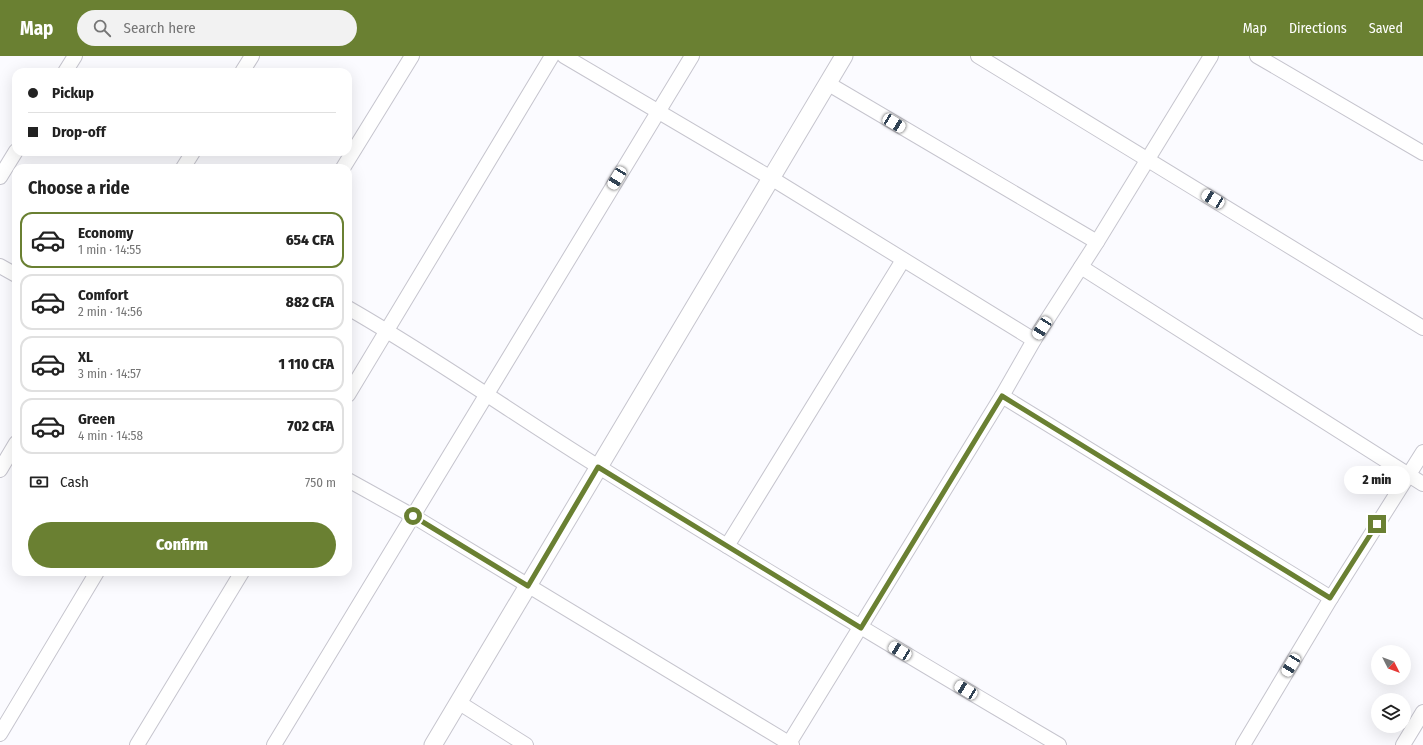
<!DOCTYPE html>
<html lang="en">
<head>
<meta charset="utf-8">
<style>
  :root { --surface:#fff; --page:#f2f2f2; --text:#222; --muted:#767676; --line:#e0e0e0; --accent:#6a8032 }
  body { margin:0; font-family:"Fira Sans Condensed",sans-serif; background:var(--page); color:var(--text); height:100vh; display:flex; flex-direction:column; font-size:15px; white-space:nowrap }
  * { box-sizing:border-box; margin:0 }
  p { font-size:13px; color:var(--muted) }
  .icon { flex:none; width:22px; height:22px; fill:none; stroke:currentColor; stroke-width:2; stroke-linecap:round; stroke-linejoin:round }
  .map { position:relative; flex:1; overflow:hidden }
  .drawer { position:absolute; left:12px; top:108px; width:340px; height:412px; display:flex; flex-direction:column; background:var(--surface); border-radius:12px; box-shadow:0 4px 16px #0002 }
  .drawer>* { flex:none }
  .guide { position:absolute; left:12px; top:12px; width:340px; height:88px; border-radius:12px; box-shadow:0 4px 16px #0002; display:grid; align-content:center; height:88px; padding:0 16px; background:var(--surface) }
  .needle { width:26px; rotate:132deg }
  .tools { position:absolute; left:1371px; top:589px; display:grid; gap:8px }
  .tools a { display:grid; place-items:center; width:40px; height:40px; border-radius:50%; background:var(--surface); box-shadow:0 4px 16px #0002; font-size:20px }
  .end { position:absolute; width:18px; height:18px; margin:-9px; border:5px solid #6a8032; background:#fff; box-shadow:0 0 0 2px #fff }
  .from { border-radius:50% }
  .bubble { position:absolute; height:28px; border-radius:14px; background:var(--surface); box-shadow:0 4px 16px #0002; font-size:13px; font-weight:800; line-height:28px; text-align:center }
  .car { position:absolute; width:12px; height:24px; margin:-12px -6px; border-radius:5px; box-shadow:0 0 3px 1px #0007; background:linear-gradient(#fff 24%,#345 0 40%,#fff 0 76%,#345 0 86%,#fff 0) }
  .guide b { display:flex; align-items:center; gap:14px; height:38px; font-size:15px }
  .guide b+b { border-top:1px solid var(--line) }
  .guide i { width:10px; height:10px; background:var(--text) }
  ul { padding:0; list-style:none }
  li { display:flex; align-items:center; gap:12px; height:56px; margin:0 8px 6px; padding:0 8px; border:2px solid var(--line); border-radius:12px }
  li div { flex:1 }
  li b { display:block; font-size:15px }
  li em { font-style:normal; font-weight:800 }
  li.current { border-color:var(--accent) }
  li>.icon { width:36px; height:36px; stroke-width:1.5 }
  h2 { padding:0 16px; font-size:18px; line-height:48px }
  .pay { display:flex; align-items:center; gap:10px; height:44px; padding:0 16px; font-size:15px }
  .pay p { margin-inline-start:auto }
  .cta { display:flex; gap:8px; margin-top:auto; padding:8px 16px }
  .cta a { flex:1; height:46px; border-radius:24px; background:var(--accent); color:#fff; font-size:16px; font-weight:800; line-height:46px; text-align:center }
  header { display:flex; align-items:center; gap:24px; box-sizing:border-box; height:56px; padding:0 20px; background:var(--accent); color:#fff }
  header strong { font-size:19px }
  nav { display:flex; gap:22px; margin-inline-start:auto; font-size:14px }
  .search { width:280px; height:36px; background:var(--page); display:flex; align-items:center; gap:10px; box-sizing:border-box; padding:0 14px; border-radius:22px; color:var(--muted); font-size:15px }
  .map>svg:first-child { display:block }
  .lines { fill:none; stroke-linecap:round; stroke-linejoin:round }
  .minor-casing { stroke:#c6c5ce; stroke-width:16 }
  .tertiary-casing { stroke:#c6c5ce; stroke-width:19 }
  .minor { stroke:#fff; stroke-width:14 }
  .tertiary { stroke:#fff; stroke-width:17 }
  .route { stroke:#6a8032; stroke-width:5 }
</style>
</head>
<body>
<header>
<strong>Map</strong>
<div class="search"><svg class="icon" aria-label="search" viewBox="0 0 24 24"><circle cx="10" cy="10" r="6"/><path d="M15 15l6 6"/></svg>Search here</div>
<nav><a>Map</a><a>Directions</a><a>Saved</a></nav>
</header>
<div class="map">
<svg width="1423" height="689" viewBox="0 0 1423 689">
  <rect width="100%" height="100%" fill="#fbfbff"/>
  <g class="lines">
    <g class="minor-casing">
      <g id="minor">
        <path d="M564,0L771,122L1034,284L1002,340L788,689"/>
        <path d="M978,0L1423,272"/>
        <path d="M1257,0L1423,97"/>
        <path d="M65,16L75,0"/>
        <path d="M242,16L252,0"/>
        <path d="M827,27L1097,186"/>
        <path d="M183,112L193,96"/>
        <path d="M343,112L412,0"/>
        <path d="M0,121L16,95"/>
        <path d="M0,210L16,219"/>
        <path d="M1081,211L1423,428"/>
        <path d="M348,252C434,301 515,359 599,411C751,506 905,598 1059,689"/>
        <path d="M1034,284L1097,186L1211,0"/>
        <path d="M348,339L552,0"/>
        <path d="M1002,340L1331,542"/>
        <path d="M0,414L16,387"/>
        <path d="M348,424L413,460L792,689"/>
        <path d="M727,490L903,204"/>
        <path d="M458,646L526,689"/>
        <path d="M0,678L97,516"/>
        <path d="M137,689L242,516"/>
        <path d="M274,689L692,0"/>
        <path d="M1243,689L1331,542L1423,396"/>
        <path d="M1403,689L1423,656"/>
      </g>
    </g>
    <g class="tertiary-casing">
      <path id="tertiary" d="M433,689L844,0"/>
    </g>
    <use href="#minor" class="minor"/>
    <use href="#tertiary" class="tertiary"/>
  </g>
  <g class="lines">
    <path class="route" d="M413,460L528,530L598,411L861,572L1002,340L1330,542L1377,468"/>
  </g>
</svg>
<div class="tools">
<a><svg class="needle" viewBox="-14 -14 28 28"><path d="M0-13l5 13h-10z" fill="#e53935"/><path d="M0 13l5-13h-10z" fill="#767676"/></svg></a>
<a><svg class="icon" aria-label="layers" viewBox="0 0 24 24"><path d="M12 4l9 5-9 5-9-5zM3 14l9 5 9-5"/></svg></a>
</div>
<i class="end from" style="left:413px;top:460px"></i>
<i class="end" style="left:1377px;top:468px"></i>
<div class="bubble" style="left:1344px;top:410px;width:66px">2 min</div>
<i class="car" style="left:894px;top:67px;rotate:121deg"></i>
<i class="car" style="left:617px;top:122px;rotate:211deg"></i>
<i class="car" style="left:1213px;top:143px;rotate:301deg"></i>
<i class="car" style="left:1042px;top:272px;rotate:213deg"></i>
<i class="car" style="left:900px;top:595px;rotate:301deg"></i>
<i class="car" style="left:1291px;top:609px;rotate:211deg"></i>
<i class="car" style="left:966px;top:634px;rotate:301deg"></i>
<div class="guide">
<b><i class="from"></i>Pickup</b>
<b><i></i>Drop-off</b>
</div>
<section class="drawer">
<h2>Choose a ride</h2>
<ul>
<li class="current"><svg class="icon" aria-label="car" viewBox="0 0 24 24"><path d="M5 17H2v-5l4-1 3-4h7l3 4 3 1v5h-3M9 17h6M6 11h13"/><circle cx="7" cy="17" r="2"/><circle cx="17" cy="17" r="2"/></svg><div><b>Economy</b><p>1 min · 14:55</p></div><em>654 CFA</em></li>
<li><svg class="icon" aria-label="car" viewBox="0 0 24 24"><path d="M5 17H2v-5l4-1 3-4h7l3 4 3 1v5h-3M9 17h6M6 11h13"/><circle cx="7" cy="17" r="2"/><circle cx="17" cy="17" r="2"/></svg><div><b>Comfort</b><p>2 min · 14:56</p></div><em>882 CFA</em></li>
<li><svg class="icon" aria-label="car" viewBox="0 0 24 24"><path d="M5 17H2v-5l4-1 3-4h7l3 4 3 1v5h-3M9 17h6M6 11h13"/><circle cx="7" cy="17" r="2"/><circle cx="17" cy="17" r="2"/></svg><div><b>XL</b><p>3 min · 14:57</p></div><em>1 110 CFA</em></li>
<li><svg class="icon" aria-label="car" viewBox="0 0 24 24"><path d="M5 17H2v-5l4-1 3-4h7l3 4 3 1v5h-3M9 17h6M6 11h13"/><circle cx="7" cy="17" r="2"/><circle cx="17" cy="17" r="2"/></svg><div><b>Green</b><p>4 min · 14:58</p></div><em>702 CFA</em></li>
</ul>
<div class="pay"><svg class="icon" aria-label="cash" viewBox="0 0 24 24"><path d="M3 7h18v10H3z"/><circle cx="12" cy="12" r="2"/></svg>Cash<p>750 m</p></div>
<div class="cta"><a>Confirm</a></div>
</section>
</div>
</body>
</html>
